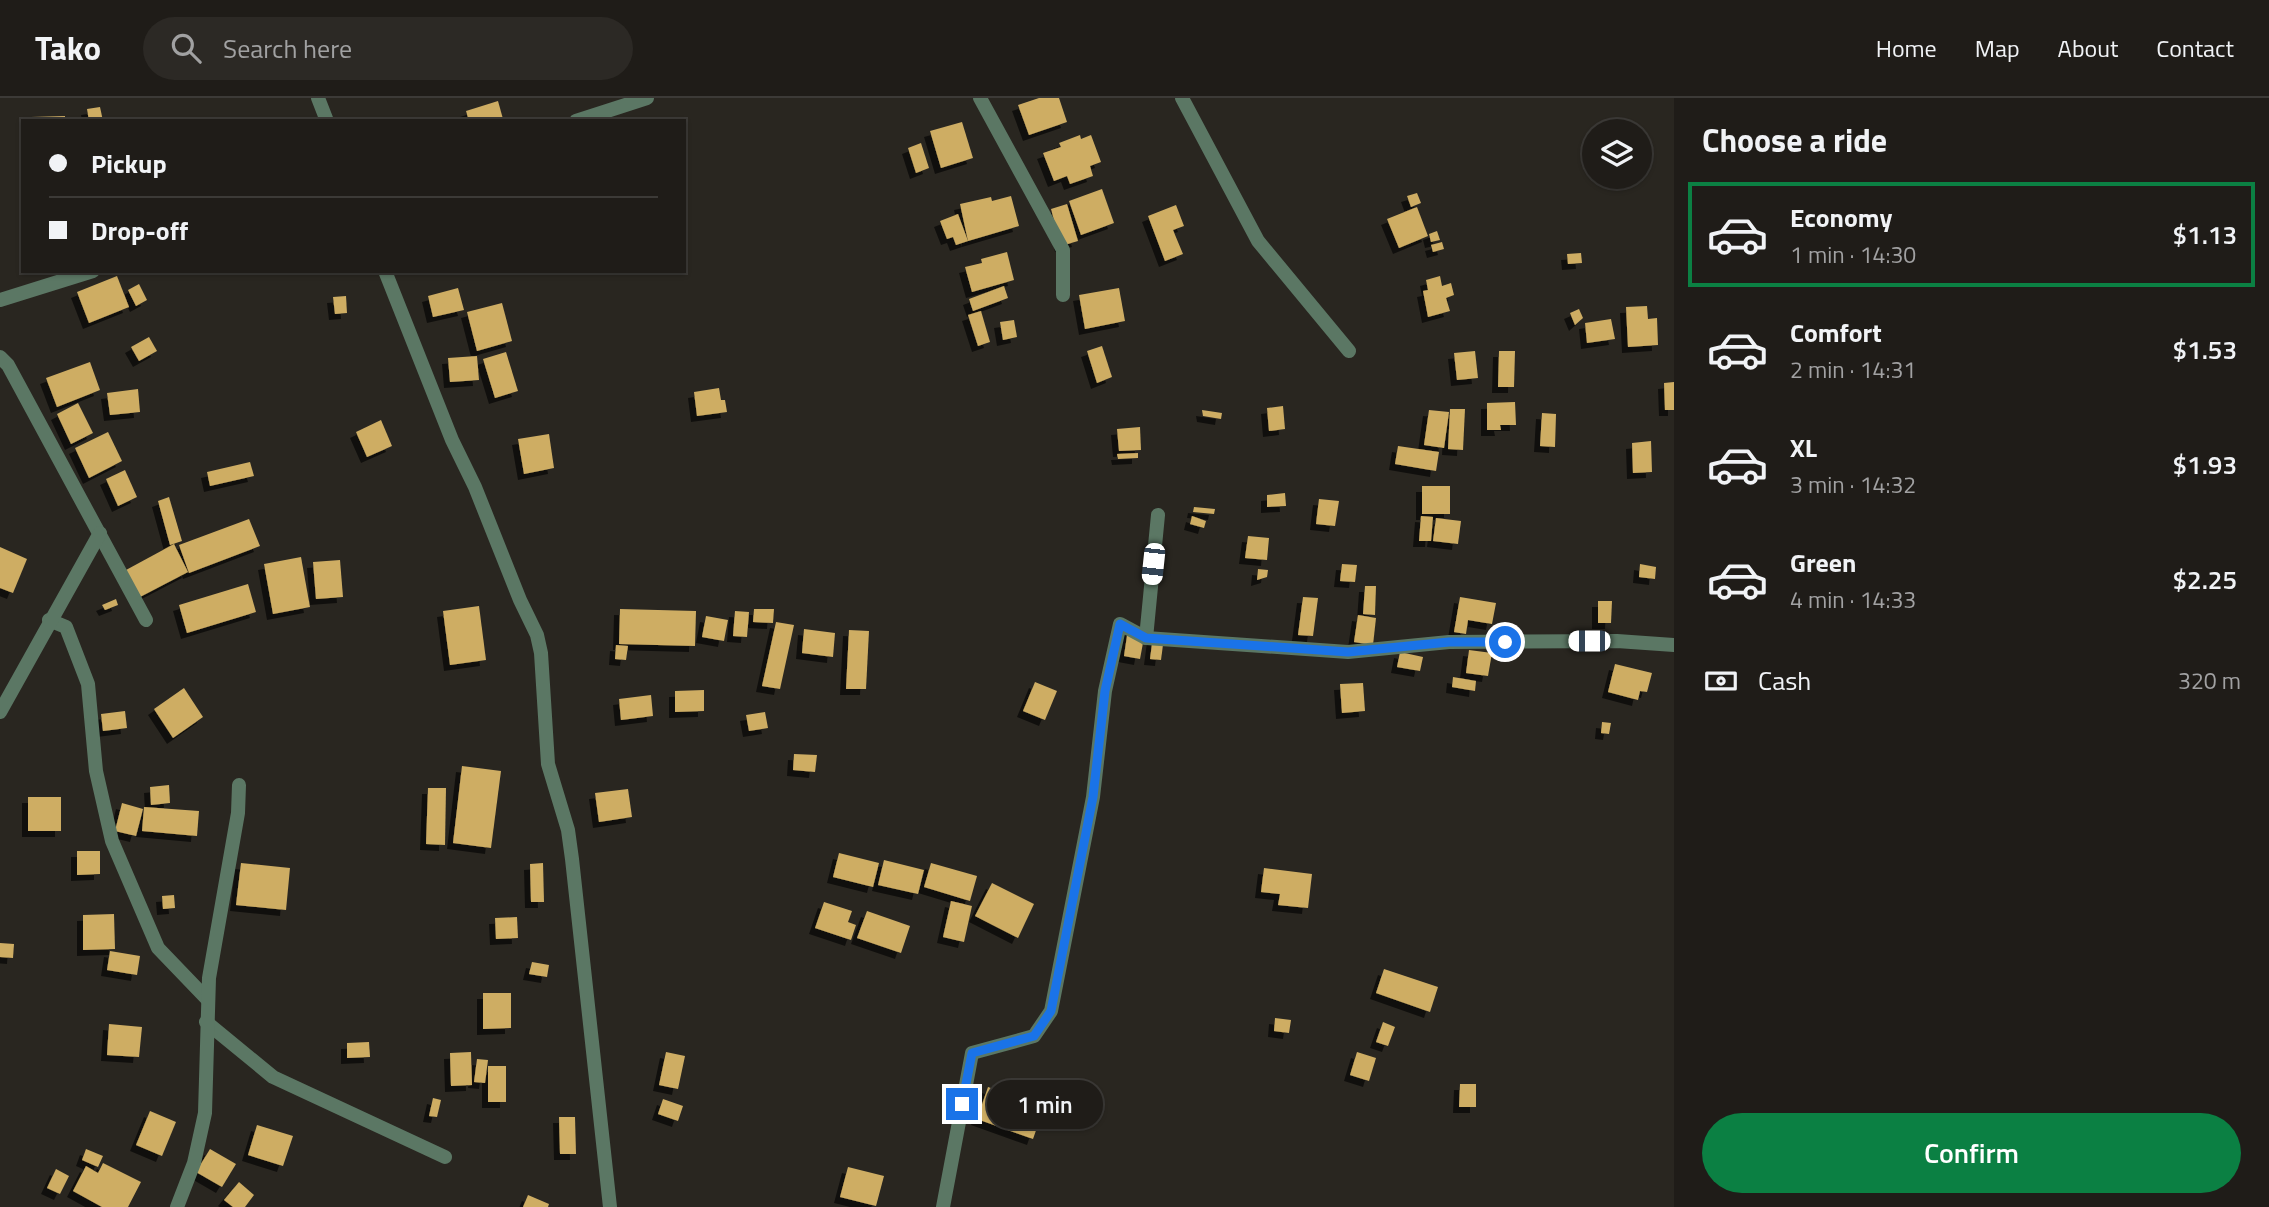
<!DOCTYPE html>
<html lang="en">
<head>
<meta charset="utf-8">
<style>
  :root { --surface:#1f1c18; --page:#2c2925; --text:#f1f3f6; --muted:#a1a1a2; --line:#3c3a37; --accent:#0b8043 }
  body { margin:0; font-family:"Titillium Web",sans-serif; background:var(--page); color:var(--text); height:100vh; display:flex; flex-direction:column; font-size:26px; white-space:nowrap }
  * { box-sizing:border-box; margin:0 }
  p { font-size:23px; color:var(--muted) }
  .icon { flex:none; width:38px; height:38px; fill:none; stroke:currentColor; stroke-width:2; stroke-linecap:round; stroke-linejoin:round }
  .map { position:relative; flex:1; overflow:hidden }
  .side { display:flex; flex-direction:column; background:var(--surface); width:595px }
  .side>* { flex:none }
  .guide { position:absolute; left:21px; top:21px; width:665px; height:154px; border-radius:0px; box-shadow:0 2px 5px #0004,0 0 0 2px var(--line); display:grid; align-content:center; height:154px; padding:0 28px; background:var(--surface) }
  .tools { position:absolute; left:1582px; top:21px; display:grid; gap:14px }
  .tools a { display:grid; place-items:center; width:70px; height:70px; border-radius:50%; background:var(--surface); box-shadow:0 2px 5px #0004,0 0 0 2px var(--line); font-size:35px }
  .end { position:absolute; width:32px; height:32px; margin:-16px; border:9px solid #1a73e8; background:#fff; box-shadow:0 0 0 4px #fff }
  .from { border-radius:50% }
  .bubble { position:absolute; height:49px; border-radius:24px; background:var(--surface); box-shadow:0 2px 5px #0004,0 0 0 2px var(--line); font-size:23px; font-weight:600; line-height:49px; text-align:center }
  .car { position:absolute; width:21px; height:42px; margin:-21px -10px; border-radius:9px; box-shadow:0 0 5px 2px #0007; background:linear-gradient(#fff 24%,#345 0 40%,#fff 0 76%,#345 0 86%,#fff 0) }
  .guide b { display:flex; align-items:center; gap:24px; height:66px; font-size:26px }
  .guide b+b { border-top:2px solid var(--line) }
  .guide i { width:18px; height:18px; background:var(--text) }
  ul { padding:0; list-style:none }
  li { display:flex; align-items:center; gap:21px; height:105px; margin:0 14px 10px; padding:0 14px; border:4px solid transparent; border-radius:0px }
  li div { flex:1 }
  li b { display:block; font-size:26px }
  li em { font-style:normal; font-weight:600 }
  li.current { border-color:var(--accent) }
  li>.icon { width:63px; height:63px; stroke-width:1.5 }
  h2 { padding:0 28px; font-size:32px; line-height:84px }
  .pay { display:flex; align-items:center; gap:18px; height:77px; padding:0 28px; font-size:26px }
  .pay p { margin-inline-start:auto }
  .action { display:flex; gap:14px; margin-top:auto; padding:14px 28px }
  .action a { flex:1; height:80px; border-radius:42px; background:var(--accent); color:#fff; font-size:28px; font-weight:600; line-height:80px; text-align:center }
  header { display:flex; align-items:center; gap:42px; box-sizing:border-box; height:98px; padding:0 35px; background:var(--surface); border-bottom:2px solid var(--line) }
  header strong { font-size:33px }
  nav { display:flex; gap:38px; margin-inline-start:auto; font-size:24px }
  .search { width:490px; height:63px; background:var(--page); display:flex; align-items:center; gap:18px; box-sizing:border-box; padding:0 24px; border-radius:38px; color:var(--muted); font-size:26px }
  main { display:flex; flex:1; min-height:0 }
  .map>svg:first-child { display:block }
  .building { fill:#cead64; filter:url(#shadow) }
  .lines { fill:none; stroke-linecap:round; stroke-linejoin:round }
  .street { stroke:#5b7764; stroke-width:14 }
  .route { stroke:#1a73e8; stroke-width:9 }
</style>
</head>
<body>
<header>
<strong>Tako</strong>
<div class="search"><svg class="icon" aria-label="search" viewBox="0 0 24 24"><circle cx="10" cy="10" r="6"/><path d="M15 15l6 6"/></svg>Search here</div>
<nav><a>Home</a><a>Map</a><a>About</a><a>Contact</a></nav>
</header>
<main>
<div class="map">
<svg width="1674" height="1109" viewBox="0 0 1674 1109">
  <defs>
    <filter id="shadow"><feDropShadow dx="-6" dy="6" stdDeviation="0" flood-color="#0009"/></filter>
  </defs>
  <rect width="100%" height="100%" fill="#292620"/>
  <g class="building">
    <path d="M1039,0H1059L1067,24L1029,37L1018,7Z"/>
    <path d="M498,3L503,21L469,23L466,13Z"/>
    <path d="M100,9L103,23H89L87,11Z"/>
    <path d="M65,18V23H31V19Z"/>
    <path d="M962,24L973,60L941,70L930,33Z"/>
    <path d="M1080,37L1081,41L1091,37L1101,64L1090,68L1093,78L1070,86L1067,78L1054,83L1043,55L1061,49L1059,45Z"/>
    <path d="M921,45L929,70L916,75L908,50Z"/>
    <path d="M1102,91L1114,125L1081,137L1069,103Z"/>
    <path d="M1417,95L1421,105L1411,109L1407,98Z"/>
    <path d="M1011,98L1019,128L968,143L960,106L991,99L992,103Z"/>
    <path d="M1067,106L1078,143L1061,148L1051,111Z"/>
    <path d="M1176,107L1184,128L1173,132L1183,156L1165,163L1148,118Z"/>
    <path d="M1417,109L1428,138L1399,150L1387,121Z"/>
    <path d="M958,116L968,143L956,147L953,139L947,141L940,123Z"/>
    <path d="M1437,133L1440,142L1431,144L1429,136Z"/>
    <path d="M1442,144L1444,151L1433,154L1431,147Z"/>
    <path d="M1007,154L1014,182L972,194L965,169L982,165L981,161Z"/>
    <path d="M1581,155L1582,165L1568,166L1567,156Z"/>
    <path d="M117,178L129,209L89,225L77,194Z"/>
    <path d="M1440,178L1442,188L1451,185L1454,197L1446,200L1450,213L1428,219L1423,193L1428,192L1426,182Z"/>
    <path d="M139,186L147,202L136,208L128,192Z"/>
    <path d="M1004,188L1008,200L973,213L969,201Z"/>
    <path d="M458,190L464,212L433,219L428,198Z"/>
    <path d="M1119,190L1125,223L1085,231L1079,197Z"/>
    <path d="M346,198L347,215L335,216L333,199Z"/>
    <path d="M502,205L512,243L477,253L467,214Z"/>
    <path d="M1647,208L1648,221L1657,220L1658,247L1628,249L1626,209Z"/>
    <path d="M1579,211L1583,220L1575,227L1570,215Z"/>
    <path d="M981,213L990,244L978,248L968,217Z"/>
    <path d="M1611,221L1615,241L1587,245L1585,225Z"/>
    <path d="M1014,222L1017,239L1003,242L1000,224Z"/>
    <path d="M149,239L157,253L139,263L131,249Z"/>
    <path d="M1102,248L1112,279L1097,285L1087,253Z"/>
    <path d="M1475,253L1478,280L1457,282L1454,255Z"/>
    <path d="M1499,253H1515L1514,289H1498Z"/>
    <path d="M506,254L518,293L495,300L483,261Z"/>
    <path d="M477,258L479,282L450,284L448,260Z"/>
    <path d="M90,264L100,292L57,309L46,280Z"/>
    <path d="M1674,284V312H1665L1664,285Z"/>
    <path d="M719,290L721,302H725L727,314L697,318L694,294Z"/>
    <path d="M138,291L140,314L110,317L107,295Z"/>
    <path d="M1515,304L1516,327H1500L1501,332H1487V305Z"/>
    <path d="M78,305L93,335L71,346L57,316Z"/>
    <path d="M1283,308L1285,331L1269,333L1267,310Z"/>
    <path d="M1450,311H1465L1463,352L1448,351Z"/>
    <path d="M1202,312L1222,315L1221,321L1203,318Z"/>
    <path d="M1429,312L1449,314L1444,350L1424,347Z"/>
    <path d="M1542,315L1556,316L1555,349L1540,348Z"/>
    <path d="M381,322L392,348L367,359L356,334Z"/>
    <path d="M1140,329L1141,352L1119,353L1117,331Z"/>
    <path d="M108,334L122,363L89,380L75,350Z"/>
    <path d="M549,336L554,370L524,376L518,341Z"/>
    <path d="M1651,343L1652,374L1633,375L1632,345Z"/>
    <path d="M1398,348L1439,354L1436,373L1395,366Z"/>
    <path d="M1138,355V360L1118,361L1117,356Z"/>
    <path d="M250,364L254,378L210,388L207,374Z"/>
    <path d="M125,372L137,399L118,408L106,381Z"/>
    <rect x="1422" y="388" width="28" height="28"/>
    <path d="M1285,395L1286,408L1267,409V397Z"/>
    <path d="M169,399L182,443L170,447L158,403Z"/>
    <path d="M1319,401L1339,403L1335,428L1316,426Z"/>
    <path d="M1194,409L1215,411L1214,416L1193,414Z"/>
    <path d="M1192,418L1206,423L1204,430L1190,426Z"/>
    <path d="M1421,418L1433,419L1431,443H1419Z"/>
    <path d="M1436,420L1461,423L1458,446L1433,443Z"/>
    <path d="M249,421L260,448L189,475L179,447Z"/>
    <path d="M1248,438L1269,440L1267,462L1245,460Z"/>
    <path d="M174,446L188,474L140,499L126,472Z"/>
    <path d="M0,449L27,461L13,495L0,490Z"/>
    <path d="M301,459L310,509L273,516L264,466Z"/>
    <path d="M340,462L343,499L316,501L313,464Z"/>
    <path d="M1342,466L1357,467L1355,484L1340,483Z"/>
    <path d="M1640,466L1656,469L1655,481L1639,479Z"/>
    <path d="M1258,471L1268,472L1267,479L1257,482Z"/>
    <path d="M248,486L256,514L187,535L179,507Z"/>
    <path d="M1365,488H1376L1375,517L1363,516Z"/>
    <path d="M1303,499L1318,500L1313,538L1298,537Z"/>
    <path d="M1460,499L1496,505L1492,526L1468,522L1466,536L1454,534Z"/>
    <path d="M116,501L118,507L105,512L102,507Z"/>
    <path d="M1598,503H1612L1611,525H1598Z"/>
    <path d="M479,508L486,562L450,567L443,513Z"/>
    <path d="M620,511L696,513L695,548L619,546Z"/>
    <path d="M754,511H774L773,525L753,524Z"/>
    <path d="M735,513L749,514L747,539L733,538Z"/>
    <path d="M1358,517L1376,520L1373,547L1354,544Z"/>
    <path d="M706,518L728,522L724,543L702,539Z"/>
    <path d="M776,524L794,527L780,591L762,588Z"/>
    <path d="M804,531L835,535L833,559L802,555Z"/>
    <path d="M1128,531L1145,534L1140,561L1124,558Z"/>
    <path d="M849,532L869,533L866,591H846Z"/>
    <path d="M1153,538L1164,539L1161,562L1150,561Z"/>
    <path d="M616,547L628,548L626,562L615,561Z"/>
    <path d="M1469,552L1492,555L1488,578L1466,575Z"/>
    <path d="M1400,554L1423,559L1420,573L1397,569Z"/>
    <path d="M1615,566L1652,575L1647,594L1640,593L1638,602L1608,594Z"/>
    <path d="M1453,579L1476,583L1475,593L1452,589Z"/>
    <path d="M1035,584L1057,593L1045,622L1023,613Z"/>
    <path d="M1363,585L1365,613L1342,615L1340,586Z"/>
    <path d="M184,590L203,619L173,640L154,611Z"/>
    <path d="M704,592V613L675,614V593Z"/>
    <path d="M651,597L653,618L621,622L619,601Z"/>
    <path d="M125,613L127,630L103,633L101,616Z"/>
    <path d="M765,614L768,630L749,633L746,617Z"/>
    <path d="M1602,624L1611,625L1609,636L1601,635Z"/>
    <path d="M794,656L817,657L815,674L793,672Z"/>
    <path d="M462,668L501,673L491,750L453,745Z"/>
    <path d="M169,687L170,705L151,707L150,689Z"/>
    <path d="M428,690H446L445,747L426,746Z"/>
    <path d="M628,691L632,719L599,724L595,695Z"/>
    <rect x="28" y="699" width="33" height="34"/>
    <path d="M122,705L143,711L136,738L115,733Z"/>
    <path d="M144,709L199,713L197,738L142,733Z"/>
    <path d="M77,753H100V776L77,777Z"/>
    <path d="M839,755L879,765L873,789L833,779Z"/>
    <path d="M884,762L924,772L918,796L878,787Z"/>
    <path d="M241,765L290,770L286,812L236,807Z"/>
    <path d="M543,765L544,804H531L530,766Z"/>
    <path d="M931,765L977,778L970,803L924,789Z"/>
    <path d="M1264,770L1312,776L1308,810L1278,807L1280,796L1261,794Z"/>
    <path d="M992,785L1034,806L1018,840L975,818Z"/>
    <path d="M174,797L175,810L163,811L162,798Z"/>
    <path d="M951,803L972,808L964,844L943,839Z"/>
    <path d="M824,804L852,813L848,824L856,827L851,842L815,830Z"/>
    <path d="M867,813L910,828L901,855L857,840Z"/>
    <path d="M114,816L115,851L83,852V817Z"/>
    <path d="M517,819L518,840L496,841L495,820Z"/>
    <path d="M0,845L14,846L13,860L0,859Z"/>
    <path d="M110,853L140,858L137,877L107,872Z"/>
    <path d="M532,864L549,867L547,879L529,876Z"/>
    <path d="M1384,871L1438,889L1430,914L1376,895Z"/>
    <path d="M483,895H511V930L483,931Z"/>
    <path d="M1275,920L1291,922L1289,935L1274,933Z"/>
    <path d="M1383,924L1395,929L1388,948L1376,944Z"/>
    <path d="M109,926L142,929L139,959L107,957Z"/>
    <path d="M369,944L370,959L347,960V945Z"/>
    <path d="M471,954L472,987L451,988L450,955Z"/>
    <path d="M666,954L685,958L678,991L659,987Z"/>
    <path d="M1357,954L1376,960L1369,983L1350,977Z"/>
    <path d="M477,961L488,962L485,985L474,984Z"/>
    <rect x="488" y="968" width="18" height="36"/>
    <path d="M1460,986H1476V1009H1459Z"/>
    <path d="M988,989L1028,1003L1023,1015L1040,1021L1033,1041L977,1021Z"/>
    <path d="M433,1000L441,1002L437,1019L429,1018Z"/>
    <path d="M663,1001L683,1008L678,1023L658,1016Z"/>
    <path d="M150,1013L176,1024L162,1058L136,1047Z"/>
    <path d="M559,1019H575L576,1056H560Z"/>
    <path d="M257,1027L293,1038L283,1068L248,1057Z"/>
    <path d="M86,1051L103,1058L98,1069L82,1062Z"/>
    <path d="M210,1051L236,1066L222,1089L196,1074Z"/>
    <path d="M103,1065L141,1084L128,1109H102L73,1093L86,1068L98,1075Z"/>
    <path d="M848,1069L884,1078L876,1108L840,1099Z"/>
    <path d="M56,1071L69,1078L60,1096L47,1090Z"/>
    <path d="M239,1084L254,1097L245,1109H233L224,1102Z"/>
    <path d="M528,1097L549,1106L548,1109H523Z"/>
  </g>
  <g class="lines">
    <g class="street">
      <path d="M318,0L327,23"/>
      <path d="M980,0L1063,152V197"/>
      <path d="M1182,0L1258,143L1349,253"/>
      <path d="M576,23L647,0"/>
      <path d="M385,173L452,342L475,389L520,502L537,537L541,555L548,666L568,732L572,761L610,1109"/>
      <path d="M0,202L93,173"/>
      <path d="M0,259L8,267L146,522"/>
      <path d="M49,522L66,529L88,586L96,673L112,743L158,850L207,901"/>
      <path d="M1146,540L1158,417"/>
      <path d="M0,614L100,435"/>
      <path d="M206,924L273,979L445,1059"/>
      <path d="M177,1109L194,1065L205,1015L209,880L238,715L239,687"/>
      <path d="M943,1109L972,955L1034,938L1051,913L1093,699L1105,593L1120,526L1146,540L1348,554L1449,544L1617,543L1674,547"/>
    </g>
  </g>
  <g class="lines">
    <path class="route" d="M962,1006L972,955L1034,938L1051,913L1093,699L1105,593L1120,526L1146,540L1348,554L1449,544H1505"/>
  </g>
</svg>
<div class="tools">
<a><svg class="icon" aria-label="layers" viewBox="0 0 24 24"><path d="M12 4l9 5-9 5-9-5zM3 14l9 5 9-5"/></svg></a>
</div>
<i class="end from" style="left:1505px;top:544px"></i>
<i class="end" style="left:962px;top:1006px"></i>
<div class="bubble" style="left:987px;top:982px;width:116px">1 min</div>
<i class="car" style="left:1153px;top:466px;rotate:186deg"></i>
<i class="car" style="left:1589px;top:543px;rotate:270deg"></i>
<div class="guide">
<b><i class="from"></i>Pickup</b>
<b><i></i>Drop-off</b>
</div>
</div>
<section class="side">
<h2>Choose a ride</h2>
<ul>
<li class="current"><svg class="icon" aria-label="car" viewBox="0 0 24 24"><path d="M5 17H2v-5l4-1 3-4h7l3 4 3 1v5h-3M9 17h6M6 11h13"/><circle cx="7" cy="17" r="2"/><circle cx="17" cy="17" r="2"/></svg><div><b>Economy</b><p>1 min · 14:30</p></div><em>$1.13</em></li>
<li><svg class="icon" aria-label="car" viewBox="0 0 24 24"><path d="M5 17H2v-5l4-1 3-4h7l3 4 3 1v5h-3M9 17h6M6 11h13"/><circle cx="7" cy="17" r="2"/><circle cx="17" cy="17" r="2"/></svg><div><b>Comfort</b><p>2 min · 14:31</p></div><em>$1.53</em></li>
<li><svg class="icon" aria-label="car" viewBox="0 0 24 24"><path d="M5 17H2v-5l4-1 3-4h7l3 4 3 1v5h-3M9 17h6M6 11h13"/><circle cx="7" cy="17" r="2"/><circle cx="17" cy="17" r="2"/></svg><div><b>XL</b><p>3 min · 14:32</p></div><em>$1.93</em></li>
<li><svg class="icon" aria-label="car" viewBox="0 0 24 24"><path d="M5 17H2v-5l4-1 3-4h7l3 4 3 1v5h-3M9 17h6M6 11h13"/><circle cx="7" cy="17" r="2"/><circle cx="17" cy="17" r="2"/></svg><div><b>Green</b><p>4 min · 14:33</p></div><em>$2.25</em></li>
</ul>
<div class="pay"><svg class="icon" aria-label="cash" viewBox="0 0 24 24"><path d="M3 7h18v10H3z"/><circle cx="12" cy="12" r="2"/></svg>Cash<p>320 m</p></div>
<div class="action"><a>Confirm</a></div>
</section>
</main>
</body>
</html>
